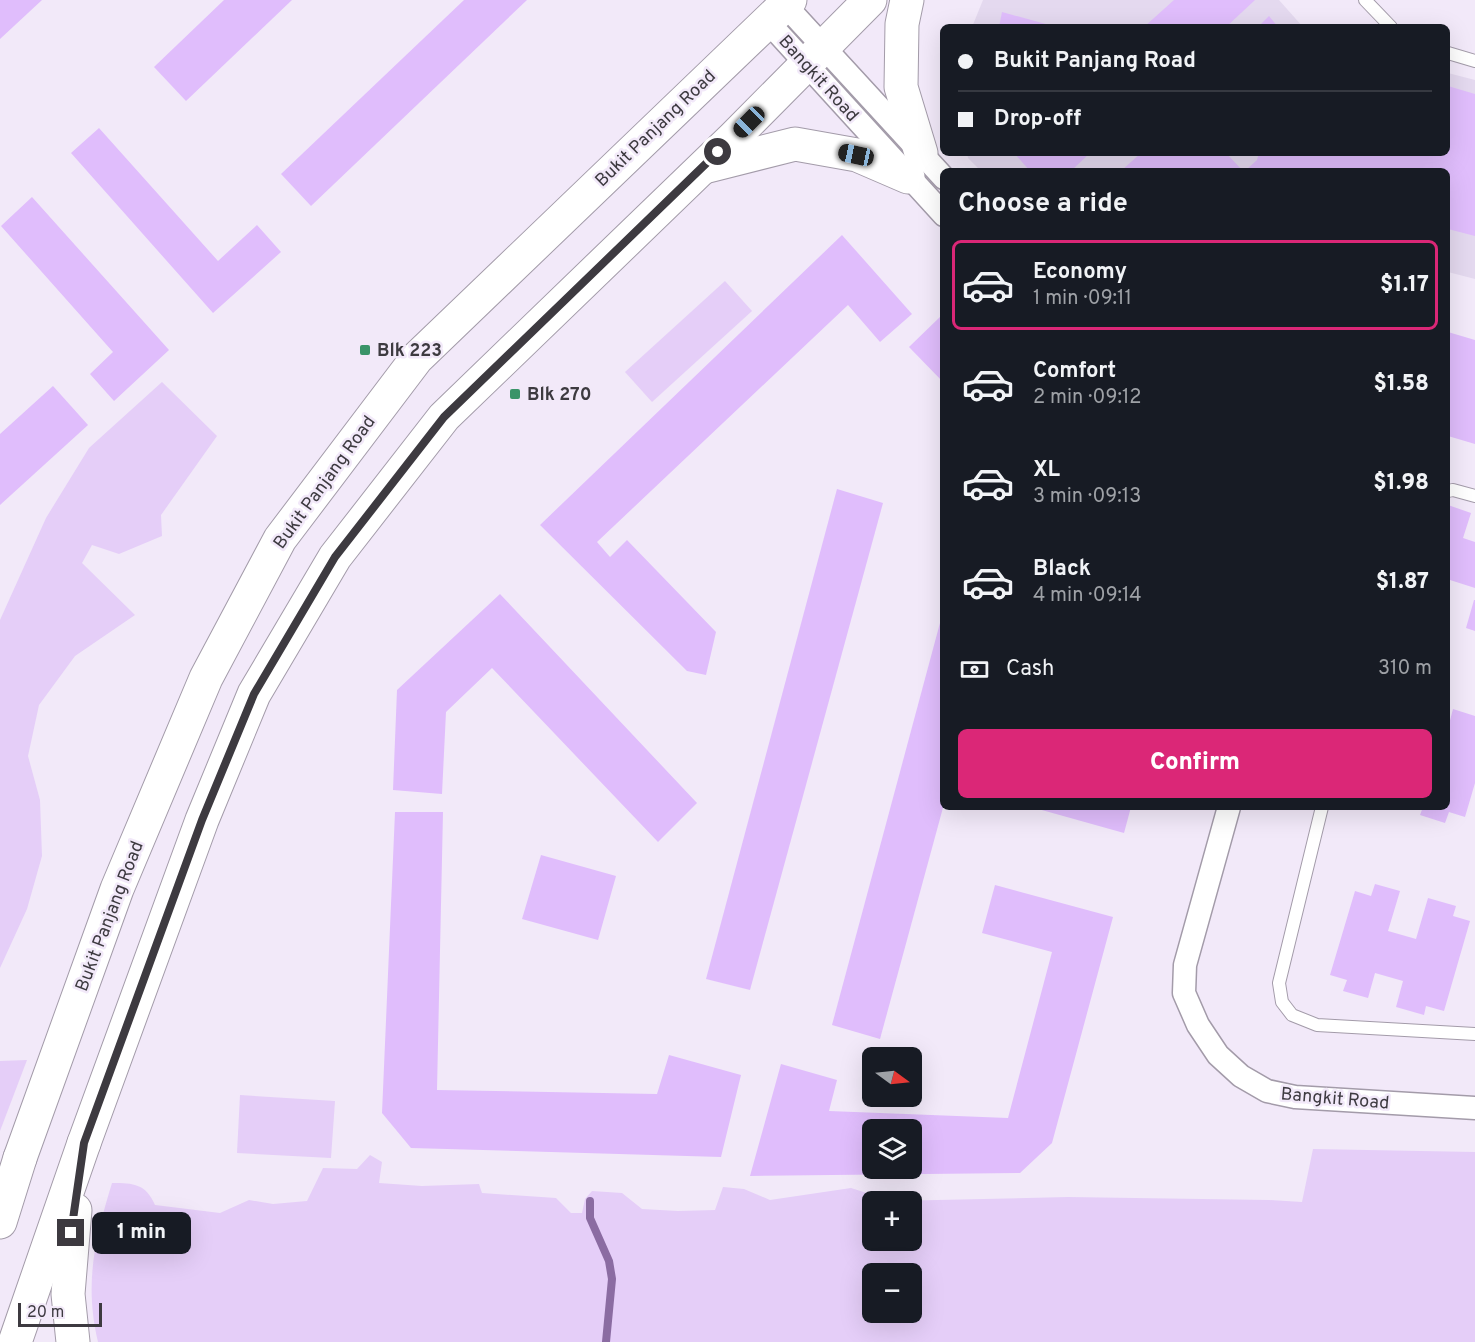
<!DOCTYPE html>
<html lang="en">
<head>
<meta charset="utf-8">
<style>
  :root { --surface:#171b24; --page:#20242c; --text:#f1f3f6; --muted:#9ea1a6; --line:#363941; --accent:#db2777 }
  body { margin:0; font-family:Overpass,sans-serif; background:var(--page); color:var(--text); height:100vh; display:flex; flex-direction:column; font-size:22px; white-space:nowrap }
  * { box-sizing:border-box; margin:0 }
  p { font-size:20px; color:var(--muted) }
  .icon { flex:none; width:33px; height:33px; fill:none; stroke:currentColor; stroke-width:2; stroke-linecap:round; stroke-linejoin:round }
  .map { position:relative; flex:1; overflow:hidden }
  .sheet { position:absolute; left:940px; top:168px; width:510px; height:642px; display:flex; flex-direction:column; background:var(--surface); border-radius:9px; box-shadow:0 6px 24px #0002 }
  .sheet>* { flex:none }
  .guide { position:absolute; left:940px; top:24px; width:510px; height:132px; border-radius:9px; box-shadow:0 6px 24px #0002; display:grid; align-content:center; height:132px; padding:0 18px; background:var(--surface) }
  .needle { width:39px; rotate:105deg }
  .fabs { position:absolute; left:862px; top:1047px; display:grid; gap:12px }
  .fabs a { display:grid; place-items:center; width:60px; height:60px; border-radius:9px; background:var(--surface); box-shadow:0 6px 24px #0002; font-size:30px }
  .scale { position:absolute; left:18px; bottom:15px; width:84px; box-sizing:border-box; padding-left:6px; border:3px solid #3d3a40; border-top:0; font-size:16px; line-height:21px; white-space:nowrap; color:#3d3a40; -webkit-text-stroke:4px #f2e9f9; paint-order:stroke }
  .end { position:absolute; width:27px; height:27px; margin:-14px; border:8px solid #3d3a40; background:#fff; box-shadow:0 0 0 3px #fff }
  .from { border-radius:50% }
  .bubble { position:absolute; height:42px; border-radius:9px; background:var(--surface); box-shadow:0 6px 24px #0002; font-size:20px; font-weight:800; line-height:42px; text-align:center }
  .car { position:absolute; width:18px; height:36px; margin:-18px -9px; border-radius:8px; box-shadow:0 0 4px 2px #0007; background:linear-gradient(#222 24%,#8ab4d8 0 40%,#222 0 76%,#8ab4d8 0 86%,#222 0) }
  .guide b { display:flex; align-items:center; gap:21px; height:57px; font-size:22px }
  .guide b+b { border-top:2px solid var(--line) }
  .guide i { width:15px; height:15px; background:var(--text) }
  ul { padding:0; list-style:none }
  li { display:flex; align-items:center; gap:18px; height:90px; margin:0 12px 9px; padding:0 6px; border:3px solid transparent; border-radius:9px }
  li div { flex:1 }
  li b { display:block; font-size:22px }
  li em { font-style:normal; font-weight:800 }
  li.active { border-color:var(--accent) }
  li>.icon { width:54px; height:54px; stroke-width:1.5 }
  h2 { padding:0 18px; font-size:27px; line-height:72px }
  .pay { display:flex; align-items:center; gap:15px; height:66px; padding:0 18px; font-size:22px }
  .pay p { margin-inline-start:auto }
  .button { display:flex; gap:12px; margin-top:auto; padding:12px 18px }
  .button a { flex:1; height:69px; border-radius:9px; background:var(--accent); color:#fff; font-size:24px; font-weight:800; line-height:69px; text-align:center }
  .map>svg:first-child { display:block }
  .built { fill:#e4d9ef }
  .green { fill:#e5cef8; fill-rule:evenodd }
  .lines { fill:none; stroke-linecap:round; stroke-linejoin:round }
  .stream { stroke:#8b6ca2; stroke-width:8 }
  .building { fill:#e0bdfc; fill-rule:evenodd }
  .service-casing { stroke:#a39ba9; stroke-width:14 }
  .minor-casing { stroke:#a39ba9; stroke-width:25 }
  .primary-casing { stroke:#a39ba9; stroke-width:35 }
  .motorway-casing { stroke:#a39ba9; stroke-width:35 }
  .service { stroke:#fff; stroke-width:12 }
  .minor { stroke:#fff; stroke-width:22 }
  .primary { stroke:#fff; stroke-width:33 }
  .motorway { stroke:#fff; stroke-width:33 }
  .route { stroke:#3d3a40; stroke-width:8 }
  .poi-dot { fill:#3a9469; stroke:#f2e9f9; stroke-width:2 }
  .labels { text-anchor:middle; stroke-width:5; stroke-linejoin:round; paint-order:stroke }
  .street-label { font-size:18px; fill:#3d3a40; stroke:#f2e9f9 }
  .poi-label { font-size:18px; font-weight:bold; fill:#3d3a40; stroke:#f2e9f9; text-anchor:start }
</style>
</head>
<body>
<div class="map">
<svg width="1475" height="1342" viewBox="0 0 1475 1342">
  <rect width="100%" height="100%" fill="#f2e9f9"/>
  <g class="built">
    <path d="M983,0H1279L1303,27H972Z"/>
    <path d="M1448,73L1475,80V279L1448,272V171H981L968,158L967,153H1448Z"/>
  </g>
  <g class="green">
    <path d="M725,281L752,311L652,402L625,372Z"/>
    <path d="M162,382L217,436L161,515L162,536L119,554L92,545L82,563L135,615L75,656L39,705L28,756L40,800L42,856L27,909L0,968V620L46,518L89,448Z"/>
    <path d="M27,1060L0,1131V1061Z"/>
    <path d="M240,1095L335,1101L331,1158L237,1153Z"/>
    <path d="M1313,1149L1475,1152V1342H98C84,1283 95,1239 112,1183C134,1183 146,1184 155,1205L220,1213L249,1200L273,1204L307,1201L323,1168L357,1169L370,1155L382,1162L379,1183L422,1186L479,1184L482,1193L556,1198L571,1213H582L585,1199L592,1191L622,1193L642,1209L678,1211L715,1210L723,1187L744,1189L770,1200L851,1188L892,1201L1068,1197L1269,1200L1302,1202ZM873,1202H912V1240H873ZM873,1274H912V1312H873Z"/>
  </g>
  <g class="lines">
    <path class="stream" d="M590,1201V1218L609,1261L612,1279L606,1342"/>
  </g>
  <g class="building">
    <path d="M0,0H42L0,39Z"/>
    <path d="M224,0H292L186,101L154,67Z"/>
    <path d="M464,0H527L311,206L281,174Z"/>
    <path d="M1174,0H1255L1226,27H1144Z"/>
    <path d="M1002,12L1053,26V27H999Z"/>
    <path d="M1269,16L1278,27H1258Z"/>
    <path d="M1448,86L1475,94V236L1448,229V171H1245L1257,160L1259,153H1448Z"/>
    <path d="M99,128L218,261L257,225L281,252L213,313L71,153Z"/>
    <path d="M1014,153H1090L1071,171H1030Z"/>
    <path d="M1141,153H1226L1243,171H1121Z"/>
    <path d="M32,197L169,350L114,401L90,374L113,352L1,226Z"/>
    <path d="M842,235L912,314L880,342L848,305L597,542L610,557L627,540L716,632L706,675L687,671L540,525Z"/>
    <path d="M941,316L944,319V383L909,347Z"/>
    <path d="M1448,332L1475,340V444L1448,436Z"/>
    <path d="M53,386L88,425L0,505V434Z"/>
    <path d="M837,489L883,503L750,990L706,979Z"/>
    <path d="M1448,505L1471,513L1463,538L1475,542V588L1450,580L1448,586Z"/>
    <path d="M500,594L697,803L658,842L492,668L446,712L442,794L393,790L397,690Z"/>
    <path d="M1474,600H1475V631L1466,628Z"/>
    <path d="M944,608V804L880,1039L832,1025Z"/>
    <path d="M1453,709L1475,716V783L1465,817L1449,812L1445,823L1420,815L1423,807H1448V728Z"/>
    <path d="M1031,807H1131L1124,833Z"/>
    <path d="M395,812H443L437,1090L657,1094L669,1055L741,1075L721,1157L411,1148L382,1113Z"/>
    <path d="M541,855L616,876L598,940L522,919Z"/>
    <path d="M1375,884L1400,891L1388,931L1416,939L1428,898L1456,906L1453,916L1470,921L1444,1011L1426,1006L1424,1015L1396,1007L1403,981L1375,973L1368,998L1343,991L1347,980L1330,975L1355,891L1371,896Z"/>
    <path d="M995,885L1113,917L1052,1143L1020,1173L750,1176L781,1064L837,1080L829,1111L1008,1118L1052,952L982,933ZM873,1130H912V1168H873Z"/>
  </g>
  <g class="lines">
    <g class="service-casing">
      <g id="service">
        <path d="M1365,0L1391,27"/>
        <path d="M1448,53L1475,61"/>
        <path d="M1448,491L1453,490L1475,496"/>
        <path d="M1322,807L1279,983L1282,1002L1292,1015L1317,1025L1475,1034"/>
      </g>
    </g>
    <g class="minor-casing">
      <g id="minor">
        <path d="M785,5L944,178"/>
        <path d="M767,21L944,215"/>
        <path d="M1229,807L1185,965L1184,993L1198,1025L1218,1055L1241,1076L1267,1091L1295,1097L1475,1108"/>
      </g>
    </g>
    <g class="primary-casing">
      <g id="primary">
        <path d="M907,0L902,24L901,87L921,153"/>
        <path d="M704,167L795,144L857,155L908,177"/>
        <path d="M84,1143L202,820L254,694L335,557L444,417L734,137L870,0"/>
        <path d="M20,1158L117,889L206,678L280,539L417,358L790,0"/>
      </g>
    </g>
    <g class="motorway-casing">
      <g id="motorway">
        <path d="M0,1222L20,1158"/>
        <path d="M15,1342L84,1143"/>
        <path d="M73,1342L68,1294L75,1210"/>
      </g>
    </g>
    <use href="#service" class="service"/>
    <use href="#minor" class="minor"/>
    <use href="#primary" class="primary"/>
    <use href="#motorway" class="motorway"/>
  </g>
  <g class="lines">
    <path class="route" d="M71,1233L84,1143L202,820L254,694L335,557L444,417L718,152"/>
  </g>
  <g class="poi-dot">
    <rect x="359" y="344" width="12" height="12" rx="3"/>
    <rect x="509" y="388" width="12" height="12" rx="3"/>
  </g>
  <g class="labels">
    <g class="street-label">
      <text transform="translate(819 78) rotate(48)" y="6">Bangkit Road</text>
      <text transform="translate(655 128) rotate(-44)" y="6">Bukit Panjang Road</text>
      <text transform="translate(324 482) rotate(-54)" y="6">Bukit Panjang Road</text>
      <text transform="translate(109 916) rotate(-69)" y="6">Bukit Panjang Road</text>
      <text transform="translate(1335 1098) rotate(5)" y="6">Bangkit Road</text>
    </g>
    <g class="poi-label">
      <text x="377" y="356">Blk 223</text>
      <text x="527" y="400">Blk 270</text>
    </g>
  </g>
</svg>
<div class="fabs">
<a><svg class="needle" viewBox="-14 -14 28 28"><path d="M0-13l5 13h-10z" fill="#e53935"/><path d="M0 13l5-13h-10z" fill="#9ea1a6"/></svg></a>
<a><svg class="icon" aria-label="layers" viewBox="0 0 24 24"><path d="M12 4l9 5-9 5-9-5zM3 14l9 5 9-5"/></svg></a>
<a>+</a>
<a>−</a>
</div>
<div class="scale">20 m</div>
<i class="end from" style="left:718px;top:152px"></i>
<i class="end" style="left:71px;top:1233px"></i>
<div class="bubble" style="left:92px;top:1212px;width:99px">1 min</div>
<i class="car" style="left:749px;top:122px;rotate:225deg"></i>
<i class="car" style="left:856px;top:155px;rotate:282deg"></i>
<div class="guide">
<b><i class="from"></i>Bukit Panjang Road</b>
<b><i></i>Drop-off</b>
</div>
<section class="sheet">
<h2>Choose a ride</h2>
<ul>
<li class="active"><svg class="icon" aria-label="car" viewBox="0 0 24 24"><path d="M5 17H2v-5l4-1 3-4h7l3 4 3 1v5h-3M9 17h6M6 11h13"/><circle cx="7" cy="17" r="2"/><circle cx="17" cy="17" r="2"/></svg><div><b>Economy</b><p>1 min · 09:11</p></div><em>$1.17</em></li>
<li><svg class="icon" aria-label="car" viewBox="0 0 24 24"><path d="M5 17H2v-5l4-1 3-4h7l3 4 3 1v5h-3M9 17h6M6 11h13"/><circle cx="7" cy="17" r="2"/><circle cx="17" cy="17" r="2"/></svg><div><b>Comfort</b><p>2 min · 09:12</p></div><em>$1.58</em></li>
<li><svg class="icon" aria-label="car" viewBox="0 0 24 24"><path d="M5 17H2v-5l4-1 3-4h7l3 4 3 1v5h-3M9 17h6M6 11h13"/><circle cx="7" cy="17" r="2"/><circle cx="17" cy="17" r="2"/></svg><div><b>XL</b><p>3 min · 09:13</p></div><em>$1.98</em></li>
<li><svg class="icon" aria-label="car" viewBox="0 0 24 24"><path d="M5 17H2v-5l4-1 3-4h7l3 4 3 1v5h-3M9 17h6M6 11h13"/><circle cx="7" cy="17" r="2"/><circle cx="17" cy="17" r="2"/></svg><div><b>Black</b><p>4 min · 09:14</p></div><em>$1.87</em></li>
</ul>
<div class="pay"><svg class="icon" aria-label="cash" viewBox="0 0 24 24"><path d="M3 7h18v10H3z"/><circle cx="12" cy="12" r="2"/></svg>Cash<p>310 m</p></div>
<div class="button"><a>Confirm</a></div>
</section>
</div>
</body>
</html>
